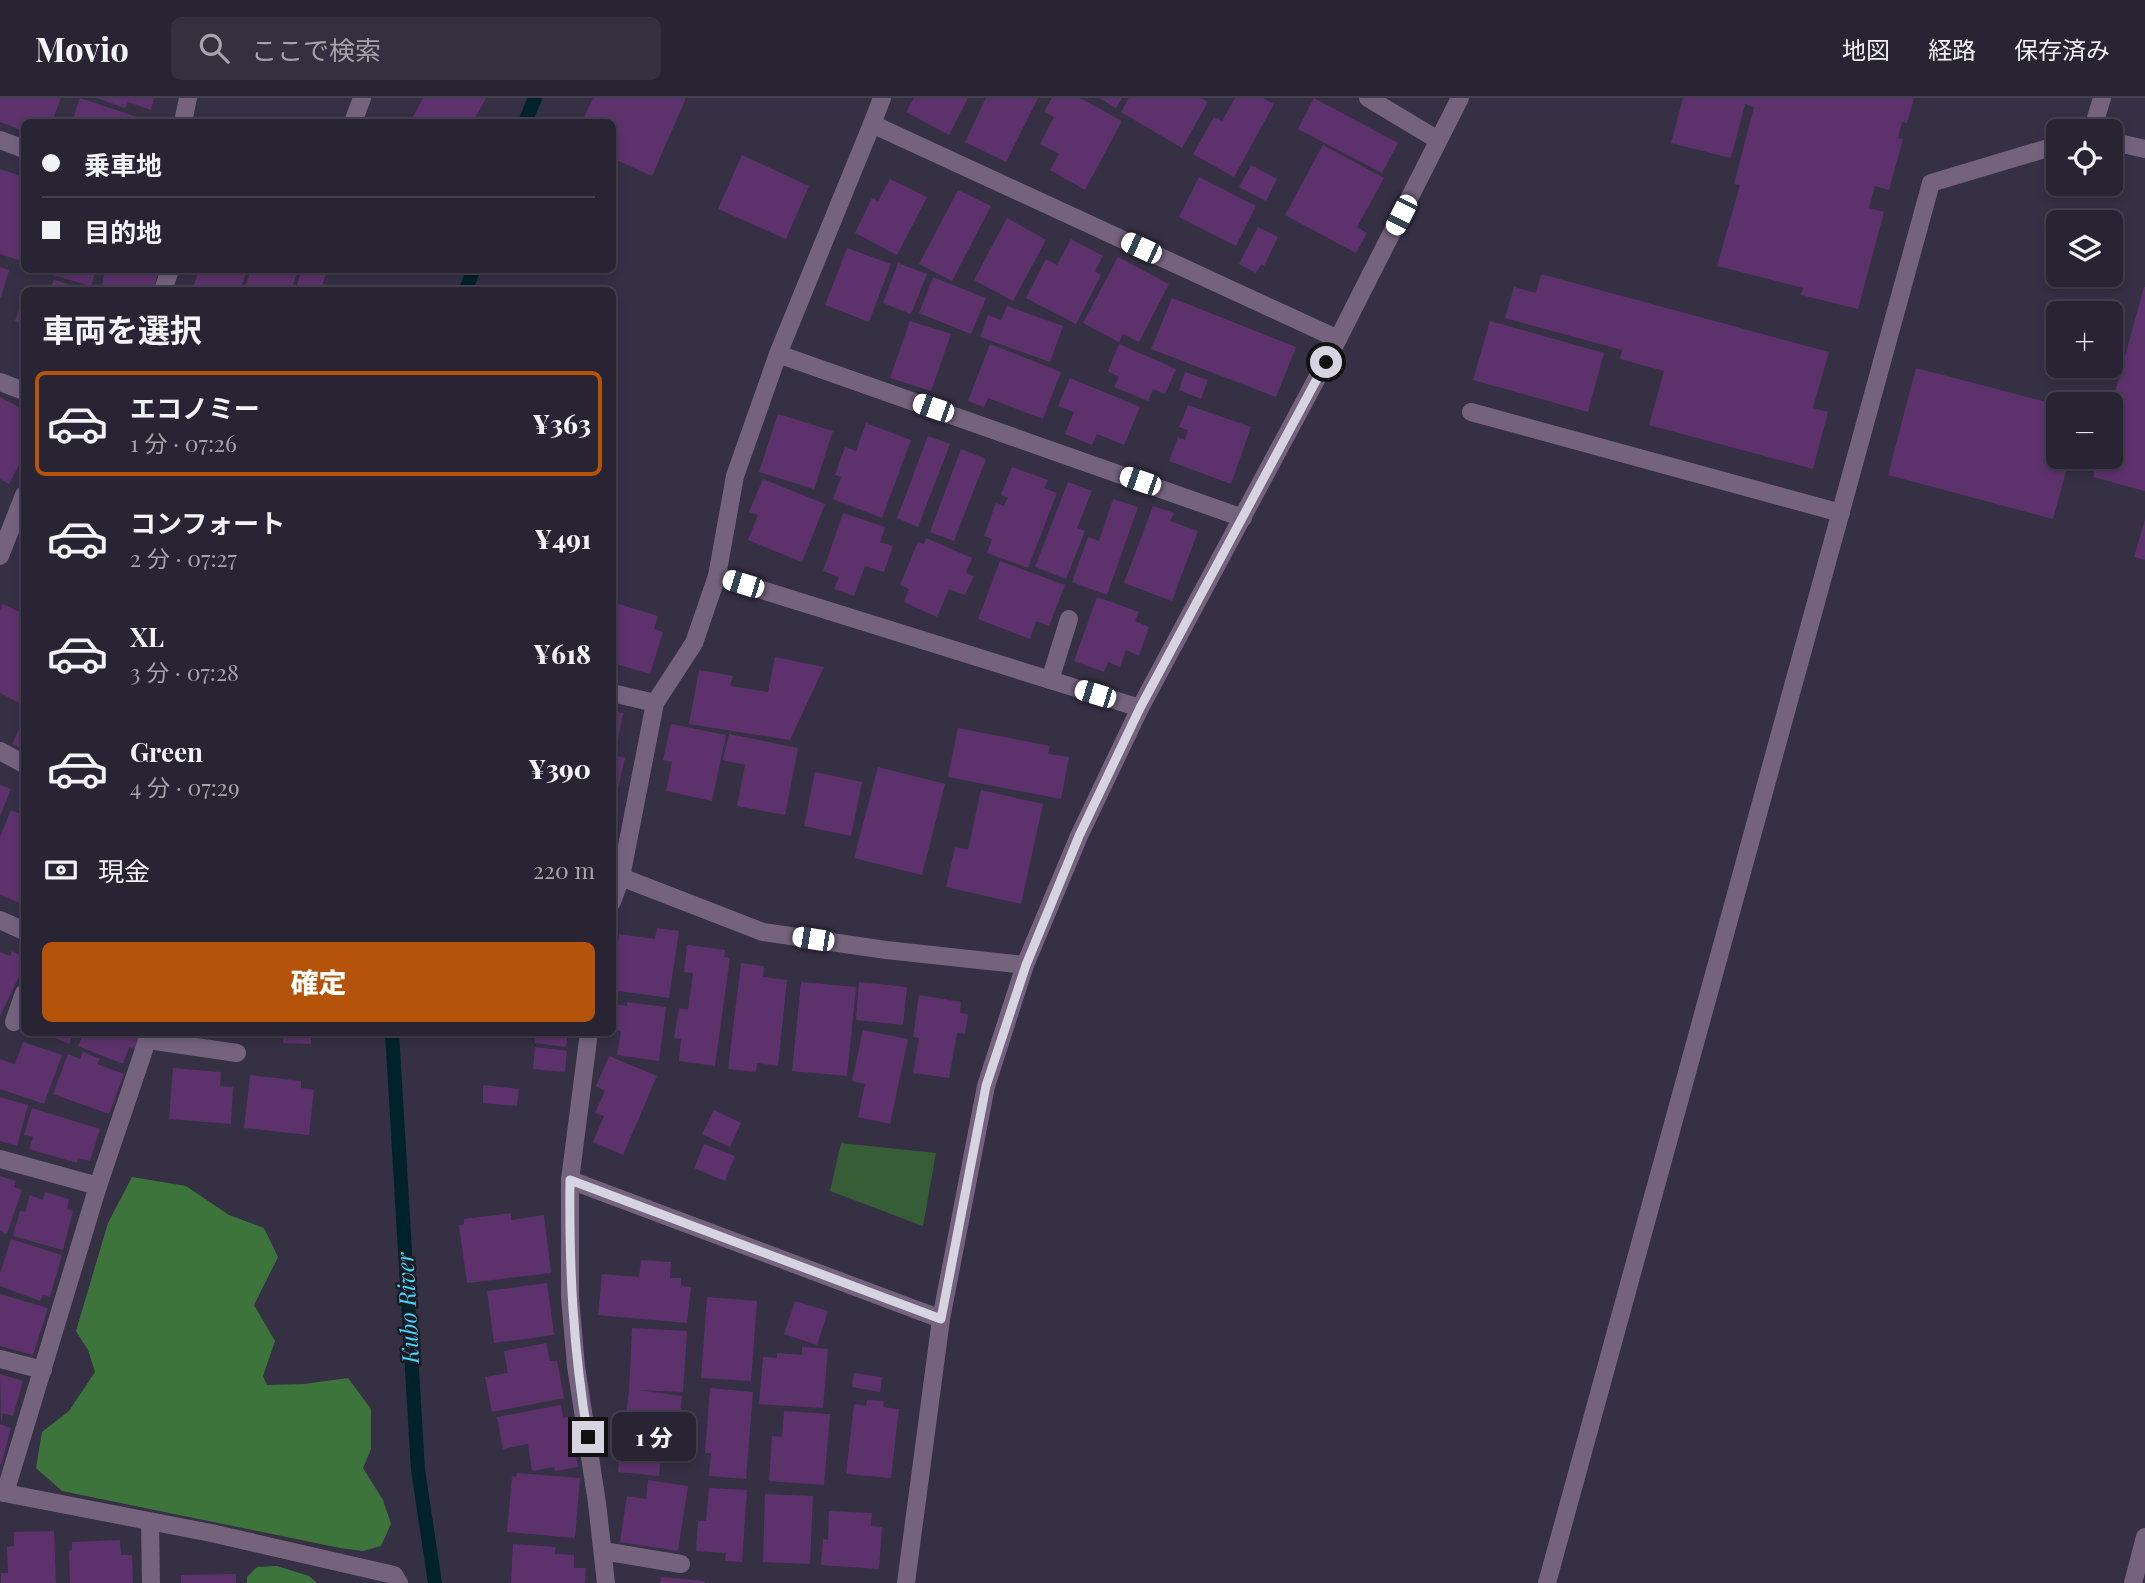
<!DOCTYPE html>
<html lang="ja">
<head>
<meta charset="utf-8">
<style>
  :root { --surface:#282433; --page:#34303f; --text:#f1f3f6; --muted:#a5a4ac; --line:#44414e; --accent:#b45309 }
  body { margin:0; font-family:"Playfair Display","Noto Sans JP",serif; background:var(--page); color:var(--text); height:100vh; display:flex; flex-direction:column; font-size:26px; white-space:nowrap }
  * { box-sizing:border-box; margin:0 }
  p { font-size:23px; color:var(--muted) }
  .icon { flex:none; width:38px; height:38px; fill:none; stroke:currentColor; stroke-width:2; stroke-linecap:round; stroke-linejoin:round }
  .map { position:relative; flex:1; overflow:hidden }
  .side { position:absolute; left:21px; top:189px; width:595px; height:749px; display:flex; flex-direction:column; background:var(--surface); border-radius:10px; box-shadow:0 4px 10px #0003,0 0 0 2px var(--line) }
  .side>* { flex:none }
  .banner { position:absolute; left:21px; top:21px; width:595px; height:154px; border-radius:10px; box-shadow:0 4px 10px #0003,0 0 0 2px var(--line); display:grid; align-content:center; height:154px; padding:0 21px; background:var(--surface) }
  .tools { position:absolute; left:2046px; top:21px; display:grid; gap:14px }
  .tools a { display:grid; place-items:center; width:77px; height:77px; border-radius:10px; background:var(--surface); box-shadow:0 4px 10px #0003,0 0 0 2px var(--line); font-size:35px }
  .end { position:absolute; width:32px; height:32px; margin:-16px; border:9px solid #d7d4e1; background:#111; box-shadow:0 0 0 4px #111 }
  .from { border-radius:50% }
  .bubble { position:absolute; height:49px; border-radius:10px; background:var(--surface); box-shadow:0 4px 10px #0003,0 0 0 2px var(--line); font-size:23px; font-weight:800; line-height:49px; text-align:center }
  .car { position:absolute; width:21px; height:42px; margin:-21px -10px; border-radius:9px; box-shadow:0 0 5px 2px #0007; background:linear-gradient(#fff 24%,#345 0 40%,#fff 0 76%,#345 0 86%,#fff 0) }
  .banner b { display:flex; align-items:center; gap:24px; height:66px; font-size:26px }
  .banner b+b { border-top:2px solid var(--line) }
  .banner i { width:18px; height:18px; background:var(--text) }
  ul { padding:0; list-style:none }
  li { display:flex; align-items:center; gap:21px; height:105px; margin:0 14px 10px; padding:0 7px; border:4px solid transparent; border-radius:10px }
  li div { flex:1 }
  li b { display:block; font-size:26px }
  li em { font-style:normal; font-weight:800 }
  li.active { border-color:var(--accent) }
  li>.icon { width:63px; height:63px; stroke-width:1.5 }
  h2 { padding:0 21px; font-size:32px; line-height:84px }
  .pay { display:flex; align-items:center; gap:18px; height:77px; padding:0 21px; font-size:26px }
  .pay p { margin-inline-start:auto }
  .button { display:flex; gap:14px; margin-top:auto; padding:14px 21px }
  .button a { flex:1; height:80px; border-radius:10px; background:var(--accent); color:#fff; font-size:28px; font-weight:800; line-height:80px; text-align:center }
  header { display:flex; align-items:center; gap:42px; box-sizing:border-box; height:98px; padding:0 35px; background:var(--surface); border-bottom:2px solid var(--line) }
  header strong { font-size:33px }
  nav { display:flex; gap:38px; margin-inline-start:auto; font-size:24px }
  .search { width:490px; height:63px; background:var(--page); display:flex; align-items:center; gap:18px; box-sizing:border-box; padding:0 24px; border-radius:10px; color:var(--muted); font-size:26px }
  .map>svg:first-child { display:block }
  .green { fill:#375d36 }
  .forest { fill:#3d743c }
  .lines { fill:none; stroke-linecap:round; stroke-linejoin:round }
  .stream { stroke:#00222b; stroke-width:14 }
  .building { fill:#5d326c }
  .minor { stroke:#75637e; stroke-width:18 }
  .route { stroke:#d7d4e1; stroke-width:9 }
  .labels { text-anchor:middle; stroke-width:5; stroke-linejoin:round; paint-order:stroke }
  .water-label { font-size:23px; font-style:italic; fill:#3dd8fe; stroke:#1c1a23 }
</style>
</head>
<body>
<header>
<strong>Movio</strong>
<div class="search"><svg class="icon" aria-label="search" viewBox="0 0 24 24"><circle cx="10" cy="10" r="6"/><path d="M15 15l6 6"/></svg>ここで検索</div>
<nav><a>地図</a><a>経路</a><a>保存済み</a></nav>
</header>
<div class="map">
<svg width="2145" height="1485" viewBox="0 0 2145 1485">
  <rect width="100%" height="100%" fill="#353044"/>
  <path class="green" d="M841,1045L936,1055L923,1128L830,1093Z"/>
  <g class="forest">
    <path d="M132,1079L186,1088L229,1117L264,1130L278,1159L254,1207L275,1243L263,1278L267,1287L304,1286L348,1280L371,1311V1351L363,1370L383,1402L391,1426L381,1448L363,1453L340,1450L62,1393L36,1370L42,1334L69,1313L95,1274L88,1252L76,1233L108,1125Z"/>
    <path d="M277,1468L309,1478L317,1485H247V1479L257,1469Z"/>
  </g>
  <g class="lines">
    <g class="stream">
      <path d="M525,24L535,0"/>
      <path d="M466,192L473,172"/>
      <path d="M392,934L418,1372L435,1485"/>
    </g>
  </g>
  <g class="building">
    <path d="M0,0H61L52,24H24V33L0,24Z"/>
    <path d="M80,0L140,20L139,22L145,24H72Z"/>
    <path d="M97,0H154L151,12L128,4L125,10Z"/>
    <path d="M423,0H486L473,24H410Z"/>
    <path d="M593,0H686L652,78L612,60V24H582Z"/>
    <path d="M914,0H968L949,37L906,14Z"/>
    <path d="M986,0H1038L1006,64L965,44Z"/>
    <path d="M1052,0H1080L1122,23L1085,92L1050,72L1059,56L1040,46L1054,19L1044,14Z"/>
    <path d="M1099,0H1122L1116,10Z"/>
    <path d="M1129,0H1201L1208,4L1182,50L1121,14Z"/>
    <path d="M1235,0H1263L1274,6L1234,79L1193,56L1214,19L1222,23Z"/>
    <path d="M1314,0L1398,45L1382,75L1298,31Z"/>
    <path d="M1683,0H1914L1907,25L1902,24L1898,40L1903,41L1889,92L1875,88L1869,110L1884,114L1858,211L1801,197L1803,190L1717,168L1740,87L1734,86L1754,9L1745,6L1731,60L1671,45Z"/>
    <path d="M1323,47L1384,80L1357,129L1367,135L1356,155L1285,117Z"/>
    <path d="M742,57L809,88L786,141L718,111Z"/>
    <path d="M1251,67L1277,81L1266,103L1239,89Z"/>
    <path d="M0,71L24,79V164L0,156Z"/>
    <path d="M1199,79L1256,108L1236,148L1179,119Z"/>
    <path d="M890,81L927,99L897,157L855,135L872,100L878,103Z"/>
    <path d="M958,92L991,108L952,183L919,166Z"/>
    <path d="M1007,120L1046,142L1013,203L974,182Z"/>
    <path d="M1258,129L1278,139L1264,168L1261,166L1256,175L1239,166Z"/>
    <path d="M1071,141L1103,158L1095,173L1101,177L1076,226L1026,200L1046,161L1057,167Z"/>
    <path d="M847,150L891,166L869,224L825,207Z"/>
    <path d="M1118,159L1169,186L1139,244L1123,236L1119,244L1083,225Z"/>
    <path d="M898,165L927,176L911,216L883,205Z"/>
    <path d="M0,169L9,172L1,199H0Z"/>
    <path d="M42,172H96L91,188L42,174Z"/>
    <path d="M105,172H159L153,192H101Z"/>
    <path d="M199,172H247L240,192H192Z"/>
    <path d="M251,172H298L291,192H244Z"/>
    <path d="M302,172L326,177L320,192H295Z"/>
    <path d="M1541,176L1829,254L1813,310L1828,314L1813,371L1649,327L1664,273L1620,261L1622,252L1505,220L1514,189L1536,195Z"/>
    <path d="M933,179L986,200L971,236L919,215Z"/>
    <path d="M54,182L88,192H50Z"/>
    <path d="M2144,189H2145V393L2093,379L2098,359H2110V313Z"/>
    <path d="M1172,200L1296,249L1276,299L1151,251Z"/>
    <path d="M21,206L24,207V226L15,223Z"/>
    <path d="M1007,208L1063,228L1050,264L980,239L988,217L1001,222Z"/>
    <path d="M910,223L951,236L931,293L890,280Z"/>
    <path d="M1490,223L1604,255L1588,314L1473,282Z"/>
    <path d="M24,241V260L19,258Z"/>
    <path d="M990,246L1061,274L1043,321L988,300L984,309L968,303Z"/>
    <path d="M1119,246L1176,271L1165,296L1153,291L1148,303L1114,289L1119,279L1108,273Z"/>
    <path d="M1916,270L2058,307V359H2070L2053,421L1888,377Z"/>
    <path d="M1185,274L1208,282L1201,301L1179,292Z"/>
    <path d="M1070,280L1140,309L1124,347L1097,336L1092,347L1065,336L1074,314L1058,308Z"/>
    <path d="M0,299L24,312V357L9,386L0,381Z"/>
    <path d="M1188,307L1251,329L1231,386L1169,363L1178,339L1185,342L1188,332L1179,329Z"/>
    <path d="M778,316L833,333L814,391L759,374Z"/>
    <path d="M866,325L911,342L882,420L833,401L841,379L835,377L845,349L856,353Z"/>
    <path d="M928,338L950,346L918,429L897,420Z"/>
    <path d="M961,351L986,361L954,443L930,434Z"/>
    <path d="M1012,369L1048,382L1044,390L1057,395L1028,470L987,455L992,441L984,438L996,405L1004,408L1008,399L1001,397Z"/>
    <path d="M763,381L825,406L802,464L748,442L758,417L749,414Z"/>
    <path d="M1068,384L1092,393L1077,430L1085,433L1066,481L1035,469Z"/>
    <path d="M1113,401L1138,409L1107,497L1072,484L1088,439L1099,443Z"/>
    <path d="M1153,408L1174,415L1170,423L1198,433L1172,503L1124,485Z"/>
    <path d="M843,415L885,429L880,444L893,448L884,474L865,468L854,498L834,491L839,479L823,473Z"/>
    <path d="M2145,421V462L2134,459Z"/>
    <path d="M926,440L972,460L966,475L974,478L965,497L949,491L937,519L904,504L909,491L900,487L918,444L924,446Z"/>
    <path d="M1000,463L1065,487L1049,528L1036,523L1030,541L978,521Z"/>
    <path d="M1097,499L1139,514L1135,523L1149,529L1139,558L1126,552L1120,569L1108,564L1104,574L1074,563Z"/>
    <path d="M612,504L658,518L654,531L663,534L650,576L612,565Z"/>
    <path d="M3,506L24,516V607L0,595V512Z"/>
    <path d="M775,559L824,569L790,642L689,626L699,572L733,578L730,588L768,594Z"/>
    <path d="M612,613L623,615L616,653H612Z"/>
    <path d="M24,621V652L12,646Z"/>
    <path d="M671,626L726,637L712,703L666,693L672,664L663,662Z"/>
    <path d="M958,630L1050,648L1048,656L1069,659L1061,701L948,679Z"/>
    <path d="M729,636L798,650L785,717L737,708L745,667L723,662Z"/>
    <path d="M612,657L625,660L618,690L612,688Z"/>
    <path d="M878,669L945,686L922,777L854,760Z"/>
    <path d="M815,674L862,684L851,738L804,728Z"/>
    <path d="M0,687L11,691L0,718Z"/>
    <path d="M981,692L1043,706L1021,806L946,789L955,749L968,752Z"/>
    <path d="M11,712L24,718V793L20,805L0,797V739Z"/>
    <path d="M657,830L679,833L669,900L612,892L619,836L655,841Z"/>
    <path d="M687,847L725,852L724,859L730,860L715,968L679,963L681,941L674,940L679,910L688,912L693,875L684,874Z"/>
    <path d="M12,853L24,859V868L0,918V854L10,858Z"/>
    <path d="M741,865L764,868L763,879L787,882L778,968L757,965L756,974L728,971Z"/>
    <path d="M801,884L856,889L847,978L792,973Z"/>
    <path d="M859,884L907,889L903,927L856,922Z"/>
    <path d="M919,897L961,904L960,915L968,916L965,936L957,935L949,980L913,975L919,940L913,939Z"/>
    <path d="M627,904L666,909L659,963L617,957L621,933L612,932L614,906L627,908Z"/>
    <path d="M863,932L908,941L890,1026L858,1019L865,986L852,983Z"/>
    <path d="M42,934H74L69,946Z"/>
    <path d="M84,934H142L135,951L129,949L123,966L78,948Z"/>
    <path d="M284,934H311V946L283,945Z"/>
    <path d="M536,934H568L566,949L535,945Z"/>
    <path d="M23,944L62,957L44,1006L0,991V961L15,966Z"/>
    <path d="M535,949L567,953L565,974L533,971Z"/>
    <path d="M83,954L100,961L97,966L124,976L109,1016L53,996L68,956L80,961Z"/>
    <path d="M609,958L657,978L623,1057L593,1044L604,1018L595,1015L605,993L596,988Z"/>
    <path d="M173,970L221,974L220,988L233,989L231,1026L169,1021Z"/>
    <path d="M250,977L301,983V990L314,992L309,1037L244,1030Z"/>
    <path d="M483,987L519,991L517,1008L483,1005Z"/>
    <path d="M0,999L28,1007L17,1048L0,1043Z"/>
    <path d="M32,1010L100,1031L90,1063L78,1060L77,1065L29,1051L33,1039L24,1037Z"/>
    <path d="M714,1012L741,1025L730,1049L702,1036Z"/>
    <path d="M704,1046L735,1058L725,1083L694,1070Z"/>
    <path d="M0,1078L16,1083L14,1089L22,1092L7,1136L0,1133Z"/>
    <path d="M45,1094L69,1101L67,1111L73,1113L63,1152L13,1138L20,1113L25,1114L30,1097L43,1102Z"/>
    <path d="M511,1115V1122L544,1117L551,1175L467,1185L459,1127L464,1126V1121Z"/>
    <path d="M11,1141L62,1157L50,1199L43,1197L40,1203L0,1188V1175Z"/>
    <path d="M641,1162L671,1164L670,1180H681V1188L691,1189L687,1225L598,1217L602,1176L639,1179Z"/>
    <path d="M547,1185L554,1237L494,1245L487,1193Z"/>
    <path d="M0,1196L48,1210L33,1257L0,1248Z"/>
    <path d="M707,1199L757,1203L751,1283L701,1280Z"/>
    <path d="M795,1203L828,1213L817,1247L784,1236Z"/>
    <path d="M632,1230L687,1233L683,1294L638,1292L682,1298L676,1355L623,1349L629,1292Z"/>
    <path d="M546,1245L550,1263H557L564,1300L492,1314L485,1279L508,1275L504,1253Z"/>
    <path d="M802,1249L828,1251L823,1310L759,1306L763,1259L777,1260V1255L802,1257Z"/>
    <path d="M854,1275L882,1279L880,1294L852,1289Z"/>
    <path d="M0,1276L23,1283L13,1318L3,1315L1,1324Z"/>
    <path d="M710,1290L753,1294L746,1381L709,1378L711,1355H705Z"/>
    <path d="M867,1302L884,1303L883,1309L899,1311L891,1380L846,1376L854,1306L866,1308Z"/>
    <path d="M561,1307L563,1320L569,1319L578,1369L555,1373L554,1369L532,1373L528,1346L503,1351L497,1319Z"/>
    <path d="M784,1313L830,1316L824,1387L769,1383L772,1338L782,1339Z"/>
    <path d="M0,1326L11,1330L1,1367L0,1366Z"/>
    <path d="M620,1354L661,1358L659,1378L618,1374Z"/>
    <path d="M517,1375L580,1380L575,1440L507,1434L512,1378L516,1379Z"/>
    <path d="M648,1382L688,1388L678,1453L620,1444L627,1398L646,1401Z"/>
    <path d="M709,1390L747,1392L742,1464L725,1463L726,1455L696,1453L698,1423H706Z"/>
    <path d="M765,1396L813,1398L810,1466L763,1464Z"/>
    <path d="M829,1413L872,1415L871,1428L882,1429L879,1471L821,1467L823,1441L828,1442Z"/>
    <path d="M54,1433L56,1485H1V1475H8L7,1449L14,1448V1434Z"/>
    <path d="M120,1442L121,1457H132L133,1485H70L69,1453L72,1452V1444Z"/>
    <path d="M513,1446L556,1449L555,1456L574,1457V1470H586L585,1485H511Z"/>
    <path d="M236,1476V1485H181V1477Z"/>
    <path d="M661,1479L705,1483V1485H660Z"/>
  </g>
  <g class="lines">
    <g class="minor">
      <path d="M1368,0L1438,42"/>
      <path d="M183,24L188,0"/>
      <path d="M353,24L362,0"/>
      <path d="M872,26L882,0"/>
      <path d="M2092,33L2102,0"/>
      <path d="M0,42L24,51"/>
      <path d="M2110,43L2145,51"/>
      <path d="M163,192L170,172"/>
      <path d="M778,256L1243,420"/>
      <path d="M0,284L24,293"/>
      <path d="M1471,314L1841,415"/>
      <path d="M0,458L24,397"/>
      <path d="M717,478L1140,610"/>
      <path d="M1050,582L1069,521"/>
      <path d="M612,595L655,605"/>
      <path d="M0,653L24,666"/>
      <path d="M621,779L763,834L886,852L1025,867"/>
      <path d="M612,804L621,779L655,605L694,545L717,478L735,378L778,256L872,26L1338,241"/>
      <path d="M0,822L24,833"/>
      <path d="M14,924L24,895"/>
      <path d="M589,934L570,1082V1199L576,1268L597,1405L606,1485"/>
      <path d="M148,942L237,955"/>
      <path d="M0,1061L98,1088"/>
      <path d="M570,1082L941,1221"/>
      <path d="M0,1261L43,1272"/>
      <path d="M0,1394L211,1435L394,1477L399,1485"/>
      <path d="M5,1395L98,1088L150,934"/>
      <path d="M150,1424L151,1485"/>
      <path d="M603,1453L681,1466"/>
      <path d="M906,1485L941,1221L986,988L1025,867L1079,738L1140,610L1338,241L1460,0"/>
      <path d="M1547,1485L1931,85L2058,47"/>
      <path d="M2133,1485L2145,1439"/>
    </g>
  </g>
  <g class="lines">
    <path class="route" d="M588,1339C573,1251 569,1171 570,1082L941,1221L986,988L1026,867L1079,738L1140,610L1326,264"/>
  </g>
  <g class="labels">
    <g class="water-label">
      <text transform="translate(408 1210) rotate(-93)" y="8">Kubo River</text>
    </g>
  </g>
</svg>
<div class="tools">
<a><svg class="icon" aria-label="locate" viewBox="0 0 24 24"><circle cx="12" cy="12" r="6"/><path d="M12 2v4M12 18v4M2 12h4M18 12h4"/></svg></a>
<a><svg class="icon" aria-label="layers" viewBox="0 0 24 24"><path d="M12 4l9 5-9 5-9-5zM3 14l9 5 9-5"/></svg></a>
<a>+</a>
<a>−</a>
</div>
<i class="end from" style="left:1326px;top:264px"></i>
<i class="end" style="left:588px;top:1339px"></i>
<div class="bubble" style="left:612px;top:1314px;width:84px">1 分</div>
<i class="car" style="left:1401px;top:117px;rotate:207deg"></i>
<i class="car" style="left:1141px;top:150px;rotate:295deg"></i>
<i class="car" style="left:933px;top:310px;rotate:289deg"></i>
<i class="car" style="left:1140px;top:383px;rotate:289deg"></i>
<i class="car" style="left:743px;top:486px;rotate:287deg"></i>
<i class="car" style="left:1095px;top:596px;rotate:287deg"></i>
<i class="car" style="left:813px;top:841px;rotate:279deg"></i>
<div class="banner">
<b><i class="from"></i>乗車地</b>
<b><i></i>目的地</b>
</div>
<section class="side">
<h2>車両を選択</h2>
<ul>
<li class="active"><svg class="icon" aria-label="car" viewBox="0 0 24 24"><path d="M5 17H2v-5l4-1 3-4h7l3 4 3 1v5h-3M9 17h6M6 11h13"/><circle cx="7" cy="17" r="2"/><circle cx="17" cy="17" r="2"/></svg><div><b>エコノミー</b><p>1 分 · 07:26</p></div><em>¥363</em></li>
<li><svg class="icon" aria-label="car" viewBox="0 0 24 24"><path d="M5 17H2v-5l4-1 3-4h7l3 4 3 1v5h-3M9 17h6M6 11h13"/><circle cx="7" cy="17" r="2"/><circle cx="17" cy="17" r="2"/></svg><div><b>コンフォート</b><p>2 分 · 07:27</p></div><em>¥491</em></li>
<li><svg class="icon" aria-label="car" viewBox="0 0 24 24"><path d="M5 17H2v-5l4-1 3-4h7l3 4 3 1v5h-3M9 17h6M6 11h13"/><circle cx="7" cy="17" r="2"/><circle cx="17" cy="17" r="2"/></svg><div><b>XL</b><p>3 分 · 07:28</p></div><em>¥618</em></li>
<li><svg class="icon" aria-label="car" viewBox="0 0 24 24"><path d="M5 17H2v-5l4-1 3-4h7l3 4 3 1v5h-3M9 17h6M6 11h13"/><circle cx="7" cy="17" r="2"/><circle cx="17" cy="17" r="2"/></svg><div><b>Green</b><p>4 分 · 07:29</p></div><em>¥390</em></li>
</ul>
<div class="pay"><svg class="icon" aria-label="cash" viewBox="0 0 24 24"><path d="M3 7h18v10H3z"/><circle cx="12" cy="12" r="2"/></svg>現金<p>220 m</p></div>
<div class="button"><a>確定</a></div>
</section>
</div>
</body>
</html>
